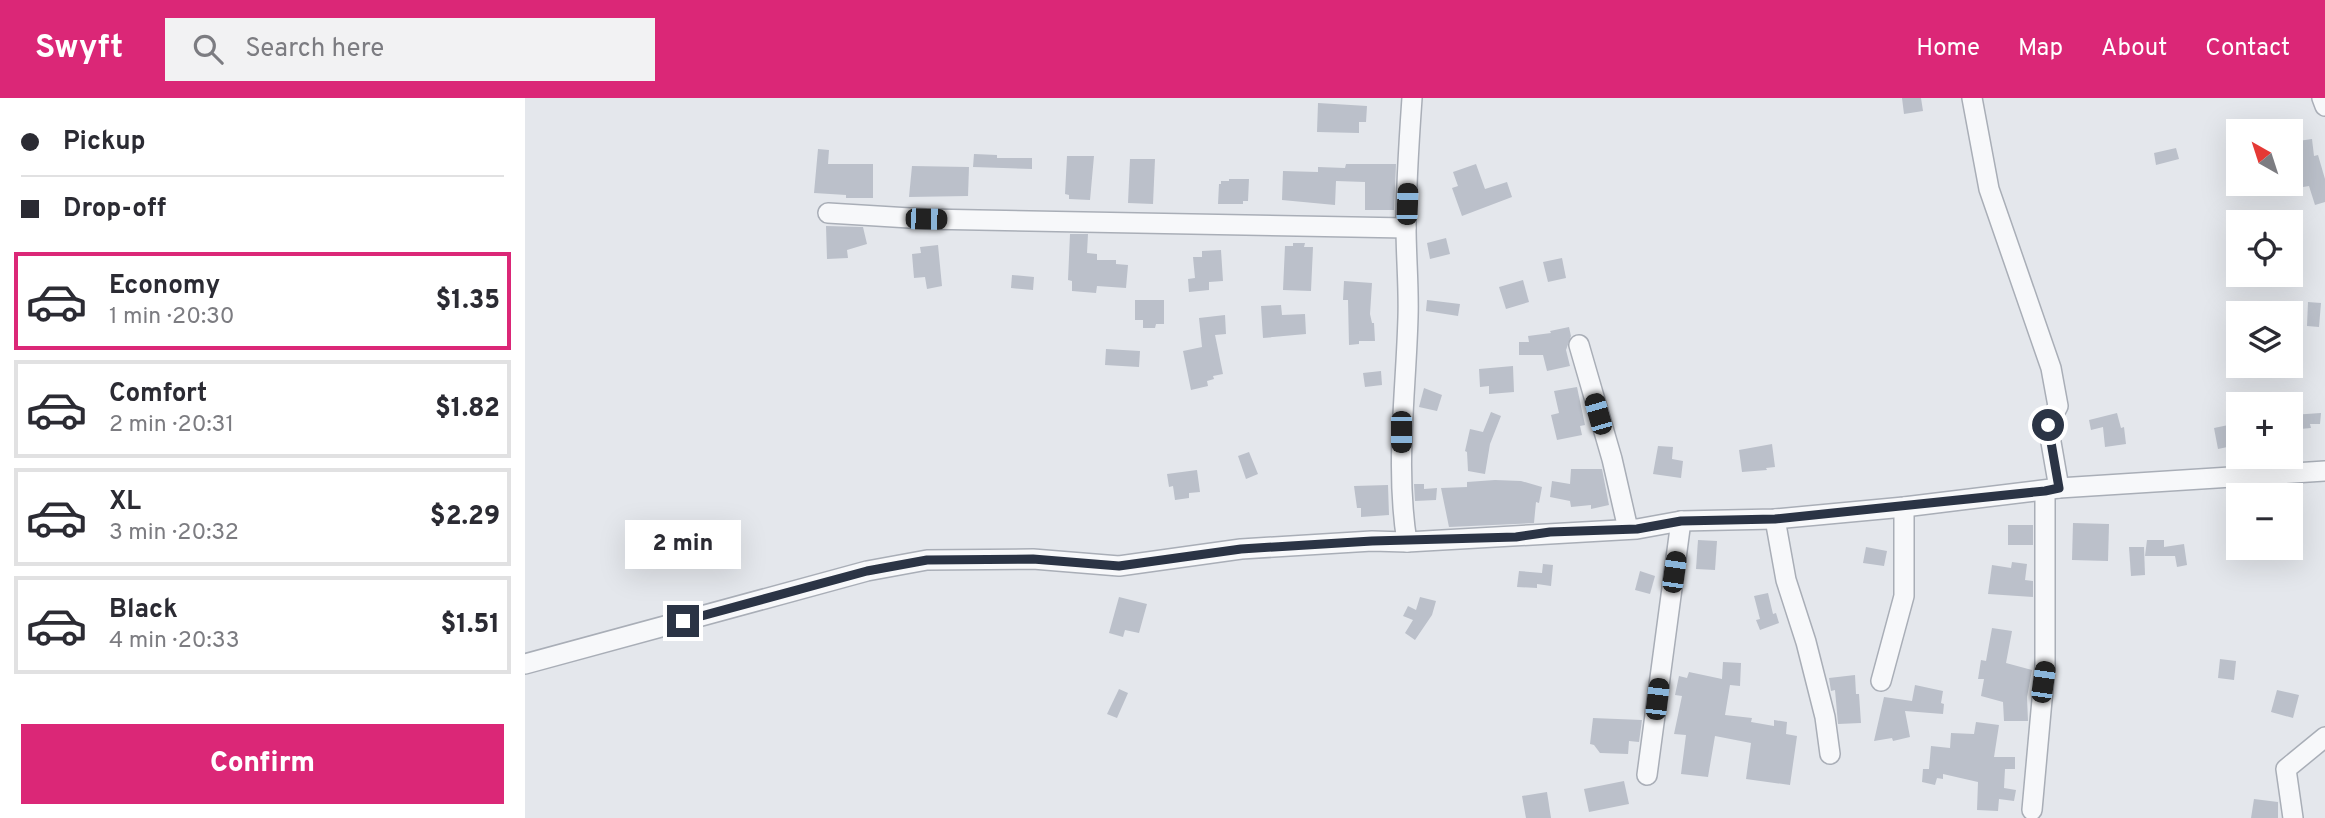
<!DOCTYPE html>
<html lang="en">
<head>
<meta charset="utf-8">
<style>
  :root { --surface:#fff; --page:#f2f2f3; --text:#2b2b33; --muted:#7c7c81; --line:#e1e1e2; --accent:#db2777 }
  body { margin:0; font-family:Overpass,sans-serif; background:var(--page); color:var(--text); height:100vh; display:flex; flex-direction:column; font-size:26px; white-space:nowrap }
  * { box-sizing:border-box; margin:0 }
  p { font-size:23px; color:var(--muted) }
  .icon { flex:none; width:38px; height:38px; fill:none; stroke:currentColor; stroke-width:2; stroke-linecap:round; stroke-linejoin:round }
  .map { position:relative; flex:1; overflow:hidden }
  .details { display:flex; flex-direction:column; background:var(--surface); width:525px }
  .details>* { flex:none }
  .top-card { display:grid; align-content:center; height:154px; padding:0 21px; background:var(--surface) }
  .needle { width:46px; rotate:321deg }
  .controls { position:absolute; left:1701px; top:21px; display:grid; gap:14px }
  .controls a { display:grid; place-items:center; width:77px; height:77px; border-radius:0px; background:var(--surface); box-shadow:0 7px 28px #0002; font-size:35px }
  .end { position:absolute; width:32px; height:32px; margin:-16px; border:9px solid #2b3445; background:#fff; box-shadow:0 0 0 4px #fff }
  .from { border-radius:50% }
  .bubble { position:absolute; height:49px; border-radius:0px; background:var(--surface); box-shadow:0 7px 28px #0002; font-size:23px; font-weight:800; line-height:49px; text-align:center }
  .car { position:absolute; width:21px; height:42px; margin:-21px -10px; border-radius:9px; box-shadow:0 0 5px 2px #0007; background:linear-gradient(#222 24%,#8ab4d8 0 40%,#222 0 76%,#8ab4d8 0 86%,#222 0) }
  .top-card b { display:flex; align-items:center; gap:24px; height:66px; font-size:26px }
  .top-card b+b { border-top:2px solid var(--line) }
  .top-card i { width:18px; height:18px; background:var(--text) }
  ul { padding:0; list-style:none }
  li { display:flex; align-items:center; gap:21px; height:98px; margin:0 14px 10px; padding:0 7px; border:4px solid var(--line); border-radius:0px }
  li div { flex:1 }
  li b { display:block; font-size:26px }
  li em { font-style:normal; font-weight:800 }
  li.selected { border-color:var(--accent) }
  li>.icon { width:63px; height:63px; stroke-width:1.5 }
  .button { display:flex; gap:14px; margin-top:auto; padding:14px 21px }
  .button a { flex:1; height:80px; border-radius:0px; background:var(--accent); color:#fff; font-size:28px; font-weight:800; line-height:80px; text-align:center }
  header { display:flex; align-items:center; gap:42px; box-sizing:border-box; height:98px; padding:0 35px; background:var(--accent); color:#fff }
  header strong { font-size:33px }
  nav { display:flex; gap:38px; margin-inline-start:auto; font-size:24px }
  .search { width:490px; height:63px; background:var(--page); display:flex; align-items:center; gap:18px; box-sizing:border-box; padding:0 24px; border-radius:0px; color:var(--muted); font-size:26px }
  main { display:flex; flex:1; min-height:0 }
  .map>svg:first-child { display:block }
  .building { fill:#bbc0ca }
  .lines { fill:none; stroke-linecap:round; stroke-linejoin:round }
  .minor-casing { stroke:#a9aeb7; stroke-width:22 }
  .minor { stroke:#f7f8fa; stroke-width:19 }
  .route { stroke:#2b3445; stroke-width:9 }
</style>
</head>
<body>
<header>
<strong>Swyft</strong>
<div class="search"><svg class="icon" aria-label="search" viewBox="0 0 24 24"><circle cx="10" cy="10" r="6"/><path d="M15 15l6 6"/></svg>Search here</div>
<nav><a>Home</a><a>Map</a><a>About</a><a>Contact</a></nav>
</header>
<main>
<section class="details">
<div class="top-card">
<b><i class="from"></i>Pickup</b>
<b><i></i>Drop-off</b>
</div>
<ul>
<li class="selected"><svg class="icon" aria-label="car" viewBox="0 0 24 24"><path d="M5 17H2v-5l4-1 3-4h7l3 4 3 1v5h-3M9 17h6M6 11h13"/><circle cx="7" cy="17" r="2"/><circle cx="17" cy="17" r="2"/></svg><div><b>Economy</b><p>1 min · 20:30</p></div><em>$1.35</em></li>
<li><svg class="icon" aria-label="car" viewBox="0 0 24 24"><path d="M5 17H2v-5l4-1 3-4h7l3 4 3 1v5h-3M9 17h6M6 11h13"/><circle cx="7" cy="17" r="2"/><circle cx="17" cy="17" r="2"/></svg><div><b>Comfort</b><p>2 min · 20:31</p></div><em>$1.82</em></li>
<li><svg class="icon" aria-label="car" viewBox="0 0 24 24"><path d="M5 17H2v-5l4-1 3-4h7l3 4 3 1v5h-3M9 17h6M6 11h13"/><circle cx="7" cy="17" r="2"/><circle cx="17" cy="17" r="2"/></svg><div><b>XL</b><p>3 min · 20:32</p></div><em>$2.29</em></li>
<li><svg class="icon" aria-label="car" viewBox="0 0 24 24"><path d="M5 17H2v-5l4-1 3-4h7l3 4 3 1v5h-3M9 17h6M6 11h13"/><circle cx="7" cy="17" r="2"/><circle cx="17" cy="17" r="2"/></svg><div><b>Black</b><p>4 min · 20:33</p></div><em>$1.51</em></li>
</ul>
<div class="button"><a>Confirm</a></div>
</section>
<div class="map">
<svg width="1800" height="720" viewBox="0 0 1800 720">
  <rect width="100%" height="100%" fill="#e4e7ec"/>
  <g class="building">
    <path d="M1377,0H1396L1398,13L1379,16Z"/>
    <path d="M793,5L842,8L841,24H834V35L792,34Z"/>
    <path d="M1787,41L1789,58L1793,57L1800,81V104L1790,107L1784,88L1766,91V44Z"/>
    <path d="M1651,50L1654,61L1631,67L1629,55Z"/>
    <path d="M293,51L304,52L303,66H348V100H321V97L289,95Z"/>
    <path d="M449,56L472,57V60H507V71L448,69Z"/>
    <path d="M542,58H569L565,102L544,101V97L540,96Z"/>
    <path d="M605,61H630L628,106L603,105Z"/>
    <path d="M821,66H871L869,112H840V84L811,83L810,107L757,102L758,73L793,74V69L820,70Z"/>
    <path d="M951,66L960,91L982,84L987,99L937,118L927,90L933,88L928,74Z"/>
    <path d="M387,68L444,69L443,98L384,99Z"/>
    <path d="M704,81H724L723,103H718V106H693L694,86H696V83H704Z"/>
    <path d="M301,128L338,129L342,146L322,152L323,160L302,161Z"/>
    <path d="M545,136H563L562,155L572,156V162H591V166L603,167L601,190L572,188L571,195L547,193V183L543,182Z"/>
    <path d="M921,140L925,156L905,161L902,145Z"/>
    <path d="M768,145H780L779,149H788L786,193L758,192L760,148H768Z"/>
    <path d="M413,147L417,188L402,191L400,179L389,180L387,156L396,155L395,149Z"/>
    <path d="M696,152L698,183L684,184V192L664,194L663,181L670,180L668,159H677V153Z"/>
    <path d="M1037,160L1041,180L1023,184L1018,164Z"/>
    <path d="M487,177L509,179L508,192L486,190Z"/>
    <path d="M998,182L1004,204L981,211L974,189Z"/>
    <path d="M819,183L847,185L845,216L847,225H849L850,243H834V246L824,247L823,202H818Z"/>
    <path d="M610,202H639V226H631L630,230H618V222H610Z"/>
    <path d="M902,202L935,206L933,218L901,213Z"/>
    <path d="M1783,204L1796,205L1794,229L1782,228Z"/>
    <path d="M756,207L757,217L780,216L781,236L738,240L736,208Z"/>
    <path d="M700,217L701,236L690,237L698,276L688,278L689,281L682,283L683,288L666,292L658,253L677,249L674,220Z"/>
    <path d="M1044,229L1046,238L1041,252L1045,268L1022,273L1018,257H994V244H1004L1003,238L1026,235L1025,233Z"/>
    <path d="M581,251L615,253L614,269L580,267Z"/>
    <path d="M988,268L989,294L964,296V288L955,289L954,271Z"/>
    <path d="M856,273L857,287L840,289L838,275Z"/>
    <path d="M1052,289L1060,327L1055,328L1057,337L1032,342L1026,317L1034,315L1029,293Z"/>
    <path d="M899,290L917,297L912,313L894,309Z"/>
    <path d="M966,314L976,318L965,346L960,376L943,373L942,354L940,353L945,331L958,334Z"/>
    <path d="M1592,315L1596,330L1599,329L1601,346L1580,349L1578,329L1566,332L1564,322Z"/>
    <path d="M1796,315L1795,326H1785L1786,330L1775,331V325H1766V317Z"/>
    <path d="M1713,325V338H1710L1712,347L1693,351L1689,330Z"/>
    <path d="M1247,346L1250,369L1241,370L1242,372L1217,374L1214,352Z"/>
    <path d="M1133,348L1148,349L1147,361L1158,363L1156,380L1128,376Z"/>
    <path d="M724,354L733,376L721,381L713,358Z"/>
    <path d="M1046,371H1077L1084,407L1066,411V407L1046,409L1045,403L1025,399L1027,383L1045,386Z"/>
    <path d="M672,372L675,394L664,395V400L650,402L648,388L644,389L642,376Z"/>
    <path d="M970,382L996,383L1017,389L1014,405L1011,404L1009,425L924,429L916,390L942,389V384Z"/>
    <path d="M889,386H899V391L912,390L911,402L890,403Z"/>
    <path d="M863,387L864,417L836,419V410H832L829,388Z"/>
    <path d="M1548,425L1584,426L1583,463L1547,462Z"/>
    <rect x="1483" y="427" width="25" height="20"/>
    <path d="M1173,442L1192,443L1190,472L1171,471Z"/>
    <path d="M1622,442H1639V449L1659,446L1662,467L1652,469L1650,458H1620Z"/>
    <path d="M1341,449L1362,453L1359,468L1338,465Z"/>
    <path d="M1604,449H1619L1620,477L1606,478Z"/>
    <path d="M1487,464L1502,466L1500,482L1508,483V499L1463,496L1467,467L1486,470Z"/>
    <path d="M1018,466L1028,467L1026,488L1012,486V490L992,489L994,473L1017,475Z"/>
    <path d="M1115,473L1130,478L1125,496L1110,492Z"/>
    <path d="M1243,495L1248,516L1251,515L1254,525L1235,532L1231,522L1235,521L1229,498Z"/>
    <path d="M594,499L622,506L614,535L600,532L598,539L584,535Z"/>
    <path d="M895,499L911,503L907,517L890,542L880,535L888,522L878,518L883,508L891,512Z"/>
    <path d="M1467,530L1487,533L1481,565L1507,572L1502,599L1503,623H1479L1478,604L1456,598L1459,581H1453L1456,562L1461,563Z"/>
    <path d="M1695,561L1711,563L1709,582L1693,580Z"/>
    <path d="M1198,564L1216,565L1215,588L1205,587L1200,617L1227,620L1226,624L1249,628V622L1262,624L1261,636L1272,638L1265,687L1221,681L1226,645L1190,638L1183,679L1156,676L1161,637L1149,636L1157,598L1150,597L1154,578L1162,580L1164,574L1197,581Z"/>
    <path d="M1330,577L1331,596H1334L1336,625L1313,626L1310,592L1306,593L1304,580Z"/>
    <path d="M1390,587L1418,593L1416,605L1419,606L1418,616L1380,613L1385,639L1368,643L1367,640L1349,643L1359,599L1387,603Z"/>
    <path d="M594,591L603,595L592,620L582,616Z"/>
    <path d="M1752,592L1774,597L1768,620L1746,614Z"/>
    <path d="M1068,620L1117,622L1114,644L1104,643L1103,656L1075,655L1069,647L1065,646Z"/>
    <path d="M1451,624L1474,627L1469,659H1490V671H1480L1479,690L1491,692L1489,703L1474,701L1473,713L1452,712L1453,684L1418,676V681L1412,680L1410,687L1397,684L1398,671H1404L1406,648L1425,650L1426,635L1449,636Z"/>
    <path d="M1099,683L1104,706L1064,714L1059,691Z"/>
    <path d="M1022,694L1026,720H1001L997,698Z"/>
    <path d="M1729,701L1753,704V720H1726Z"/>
  </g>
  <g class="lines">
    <g class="minor-casing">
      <g id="minor">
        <path d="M887,0C884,43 881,86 881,128C881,159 884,189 883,219C881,295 870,369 882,444L1112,431L1156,423L1250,421L1379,409L1534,390L1800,373"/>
        <path d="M1447,0L1464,91L1526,270L1533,308L1523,327L1534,390"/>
        <path d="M1797,0L1800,8"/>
        <path d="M303,115L401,121L881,130"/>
        <path d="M1054,247L1087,361L1103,431"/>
        <path d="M1250,421L1261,482L1281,544L1300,619L1305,656"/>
        <path d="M0,566L342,473L402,462L508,461L594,468L716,451L847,443L882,444"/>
        <path d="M1356,583L1379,498V409"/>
        <path d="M1122,677L1156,423"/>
        <path d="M1507,712L1520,569V393"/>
        <path d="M1768,720L1761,671L1800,639"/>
      </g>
    </g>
    <use href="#minor" class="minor"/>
  </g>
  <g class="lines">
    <path class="route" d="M158,523L342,473L402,462L508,461L594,468L716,451L847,443L991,439L1025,434L1112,431L1156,423L1250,421L1520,393L1534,390L1523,327"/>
  </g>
</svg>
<div class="controls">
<a><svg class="needle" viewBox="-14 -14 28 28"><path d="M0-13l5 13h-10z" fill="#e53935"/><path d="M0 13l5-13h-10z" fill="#7c7c81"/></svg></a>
<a><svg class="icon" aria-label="locate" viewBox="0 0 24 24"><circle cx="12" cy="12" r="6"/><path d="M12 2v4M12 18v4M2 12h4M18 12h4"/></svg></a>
<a><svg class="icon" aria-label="layers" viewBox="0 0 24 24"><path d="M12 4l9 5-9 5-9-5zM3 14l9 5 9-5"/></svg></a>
<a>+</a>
<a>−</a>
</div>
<i class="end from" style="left:1523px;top:327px"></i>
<i class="end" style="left:158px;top:523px"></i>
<div class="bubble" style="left:100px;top:422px;width:116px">2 min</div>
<i class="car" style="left:882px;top:106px;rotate:2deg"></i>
<i class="car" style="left:401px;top:121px;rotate:91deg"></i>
<i class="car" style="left:1073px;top:316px;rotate:344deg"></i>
<i class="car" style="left:876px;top:334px;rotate:180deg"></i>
<i class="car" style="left:1149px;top:474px;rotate:8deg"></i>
<i class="car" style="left:1518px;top:584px;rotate:8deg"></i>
<i class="car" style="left:1132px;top:601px;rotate:7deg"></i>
</div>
</main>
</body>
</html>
